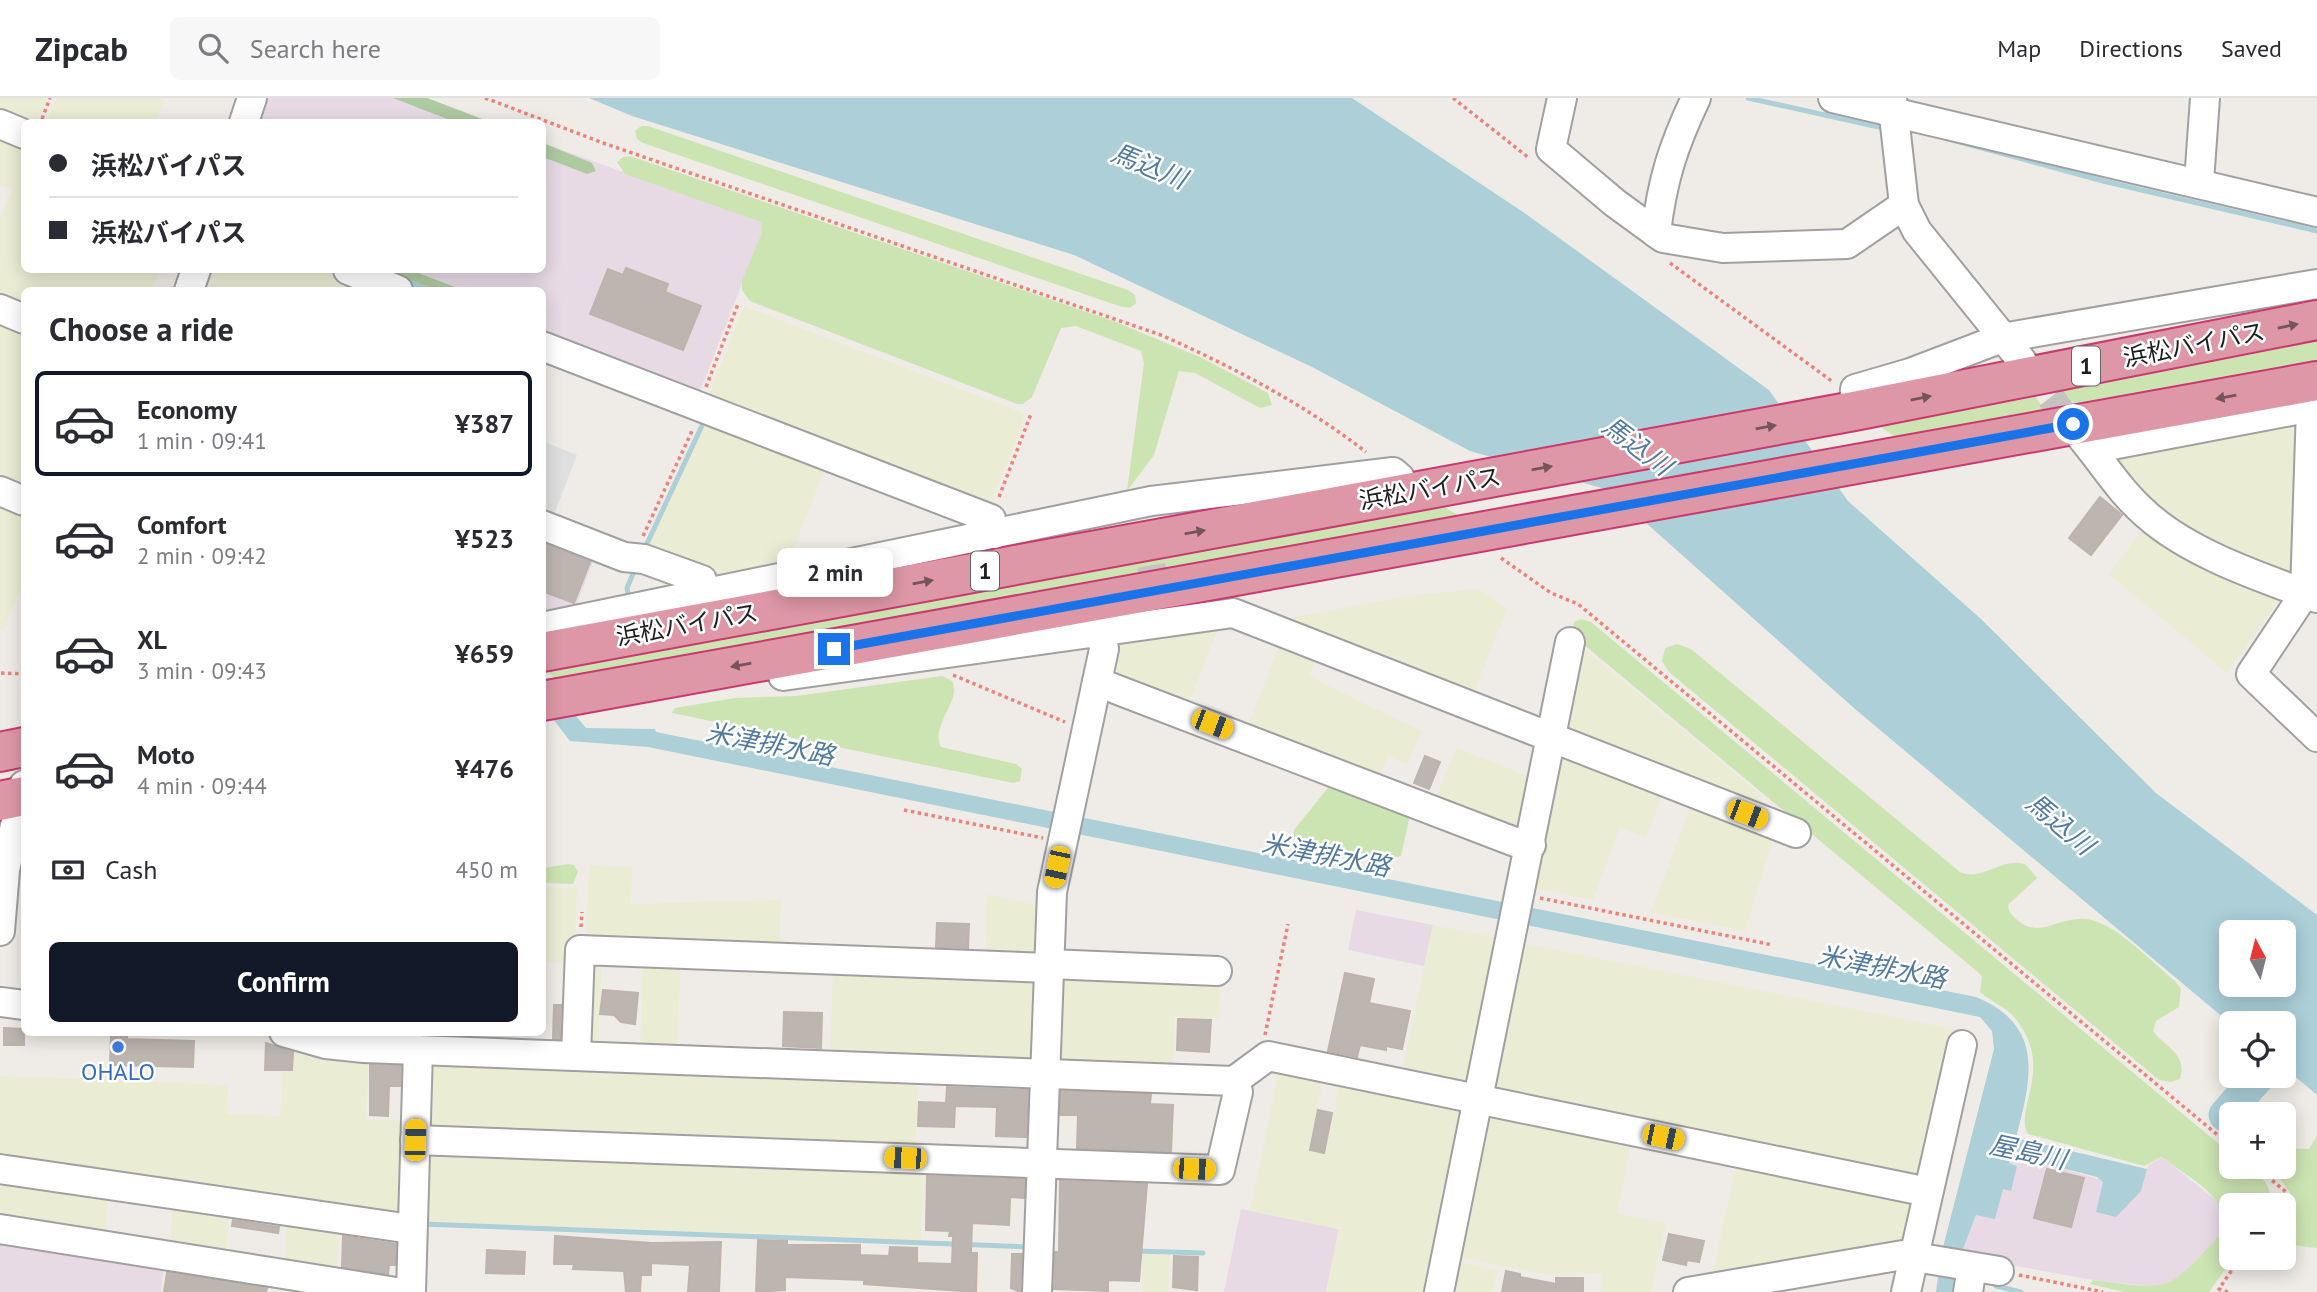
<!DOCTYPE html>
<html lang="en">
<head>
<meta charset="utf-8">
<style>
  :root { --surface:#fff; --page:#f7f7f7; --text:#2b2b33; --muted:#7c7c81; --line:#e1e1e2; --accent:#111827 }
  body { margin:0; font-family:"PT Sans","Noto Sans JP",sans-serif; background:var(--page); color:var(--text); height:100vh; display:flex; flex-direction:column; font-size:26px; white-space:nowrap }
  * { box-sizing:border-box; margin:0 }
  p { font-size:23px; color:var(--muted) }
  .icon { flex:none; width:38px; height:38px; fill:none; stroke:currentColor; stroke-width:2; stroke-linecap:round; stroke-linejoin:round }
  .map { position:relative; flex:1; overflow:hidden }
  .details { position:absolute; left:21px; top:189px; width:525px; height:749px; display:flex; flex-direction:column; background:var(--surface); border-radius:10px; box-shadow:0 4px 18px #0003 }
  .details>* { flex:none }
  .banner { position:absolute; left:21px; top:21px; width:525px; height:154px; border-radius:10px; box-shadow:0 4px 18px #0003; display:grid; align-content:center; height:154px; padding:0 28px; background:var(--surface) }
  .needle { width:46px; rotate:353deg }
  .buttons { position:absolute; left:2219px; top:822px; display:grid; gap:14px }
  .buttons a { display:grid; place-items:center; width:77px; height:77px; border-radius:10px; background:var(--surface); box-shadow:0 4px 18px #0003; font-size:35px }
  .end { position:absolute; width:32px; height:32px; margin:-16px; border:9px solid #1a73e8; background:#fff; box-shadow:0 0 0 4px #fff }
  .from { border-radius:50% }
  .bubble { position:absolute; height:49px; border-radius:10px; background:var(--surface); box-shadow:0 4px 18px #0003; font-size:23px; font-weight:600; line-height:49px; text-align:center }
  .car { position:absolute; width:21px; height:42px; margin:-21px -10px; border-radius:9px; box-shadow:0 0 5px 2px #0007; background:linear-gradient(#f5c518 24%,#345 0 40%,#f5c518 0 76%,#345 0 86%,#f5c518 0) }
  .banner b { display:flex; align-items:center; gap:24px; height:66px; font-size:26px }
  .banner b+b { border-top:2px solid var(--line) }
  .banner i { width:18px; height:18px; background:var(--text) }
  ul { padding:0; list-style:none }
  li { display:flex; align-items:center; gap:21px; height:105px; margin:0 14px 10px; padding:0 14px; border:4px solid transparent; border-radius:10px }
  li div { flex:1 }
  li b { display:block; font-size:26px }
  li em { font-style:normal; font-weight:600 }
  li.current { border-color:var(--accent) }
  li>.icon { width:63px; height:63px; stroke-width:1.5 }
  h2 { padding:0 28px; font-size:32px; line-height:84px }
  .pay { display:flex; align-items:center; gap:18px; height:77px; padding:0 28px; font-size:26px }
  .pay p { margin-inline-start:auto }
  .cta { display:flex; gap:14px; margin-top:auto; padding:14px 28px }
  .cta a { flex:1; height:80px; border-radius:10px; background:var(--accent); color:#fff; font-size:28px; font-weight:600; line-height:80px; text-align:center }
  header { display:flex; align-items:center; gap:42px; box-sizing:border-box; height:98px; padding:0 35px; background:var(--surface); border-bottom:2px solid var(--line) }
  header strong { font-size:33px }
  nav { display:flex; gap:38px; margin-inline-start:auto; font-size:24px }
  .search { width:490px; height:63px; background:var(--page); display:flex; align-items:center; gap:18px; box-sizing:border-box; padding:0 24px; border-radius:10px; color:var(--muted); font-size:26px }
  .map>svg:first-child { display:block }
  .industrial { fill:#e7dae5 }
  .farmland { fill:#ebecd4 }
  .grass { fill:#cce4b2 }
  .forest { fill:#aecaa0 }
  .parking { fill:#dfdfdf }
  .water { fill:#accfd8; fill-rule:evenodd }
  .lines { fill:none; stroke-linecap:round; stroke-linejoin:round }
  .stream { stroke:#accfd8; stroke-width:5 }
  .river { stroke:#accfd8; stroke-width:33 }
  .building { fill:#bcb5b0; stroke:#bfb3ab; stroke-width:2 }
  .minor-tunnel { stroke:#c5c3bf; stroke-width:28; stroke-dasharray:28 14; stroke-linecap:butt }
  .minor-casing { stroke:#a0a0a0; stroke-width:32 }
  .highway-casing { stroke:#c9386e; stroke-width:42 }
  .path { stroke:#ec837b; stroke-width:3.5; stroke-dasharray:3.5 3.5; stroke-linecap:butt }
  .minor { stroke:#fff; stroke-width:28 }
  .highway { stroke:#de97a6; stroke-width:38 }
  .oneway { fill:#75555c }
  .route { stroke:#1a73e8; stroke-width:9 }
  .shop-dot { fill:#3f7fe0; stroke:#fff; stroke-width:2.5 }
  .labels { text-anchor:middle; stroke-width:5; stroke-linejoin:round; paint-order:stroke }
  .shield { fill:#fff; stroke:#626262; stroke-width:2 }
  .shield-label { font-size:23px; font-weight:bold; fill:#1f1f1f }
  .street-label { font-size:24px; fill:#1f1f1f; stroke:#fff }
  .shop-label { font-size:24px; fill:#366cbe; stroke:#fff }
  .water-label { font-size:26px; font-style:italic; fill:#527a9f; stroke:#fff }
</style>
</head>
<body>
<header>
<strong>Zipcab</strong>
<div class="search"><svg class="icon" aria-label="search" viewBox="0 0 24 24"><circle cx="10" cy="10" r="6"/><path d="M15 15l6 6"/></svg>Search here</div>
<nav><a>Map</a><a>Directions</a><a>Saved</a></nav>
</header>
<div class="map">
<svg width="2317" height="1194" viewBox="0 0 2317 1194">
  <rect width="100%" height="100%" fill="#efece7"/>
  <g class="industrial">
    <path d="M267,0H427L490,24H259Z"/>
    <path d="M543,45L761,124L762,134L699,296L543,234L542,192H436L384,172H542Z"/>
    <path d="M542,435L596,456L574,513L542,519Z"/>
    <path d="M1356,812L1433,827L1424,868L1348,852Z"/>
    <path d="M2011,1056L2141,1093L2148,1067L2162,1059L2221,1106L2226,1126L2222,1135L2181,1180L2163,1190L2093,1182L1960,1158L1976,1117L2003,1091L2010,1093L2017,1067L2009,1065Z"/>
    <path d="M1241,1111L1339,1131L1326,1194H1224Z"/>
    <path d="M0,1137L165,1161L161,1194H0Z"/>
  </g>
  <g class="farmland">
    <path d="M0,0H47L37,24H24L0,17Z"/>
    <path d="M56,0H165L154,24H46Z"/>
    <path d="M0,35L24,45V172H160L152,189L160,192H24V208L0,197V120L12,92L0,87Z"/>
    <path d="M210,172H323L372,192H203Z"/>
    <path d="M744,208L1026,316L989,410L707,301Z"/>
    <path d="M0,221L24,231V393L0,383Z"/>
    <path d="M706,322L826,368L786,470L731,482L646,452Z"/>
    <path d="M2299,328L2296,480L2201,440L2145,403L2105,356Z"/>
    <path d="M0,402L24,412V484L3,533L0,532Z"/>
    <path d="M2143,431L2282,498L2227,575L2109,476Z"/>
    <path d="M1478,491L1507,511L1472,599L1291,528L1295,519L1413,497Z"/>
    <path d="M1217,533L1187,610L1108,579L1110,548Z"/>
    <path d="M1282,541L1318,555L1309,578L1421,633L1408,666L1388,658L1378,684L1246,632Z"/>
    <path d="M1578,546L1761,697L1756,710L1564,635Z"/>
    <path d="M1456,650L1534,680L1523,735L1434,705Z"/>
    <path d="M1556,653L1665,691L1646,739L1620,730L1593,802L1533,790Z"/>
    <path d="M1693,702L1775,734L1745,833L1651,814Z"/>
    <path d="M589,767L632,769L631,806L781,802L779,854L586,847Z"/>
    <path d="M543,789L577,790L574,865L543,864Z"/>
    <path d="M987,796L1041,808L1039,864L985,862Z"/>
    <path d="M1433,827L1503,841L1473,989L1401,978Z"/>
    <path d="M1517,844L1959,932L1925,1086L1490,997Z"/>
    <path d="M586,858H602L598,949H582Z"/>
    <path d="M643,860L681,861L677,952L640,951Z"/>
    <path d="M833,867L1039,875L1036,966L830,958Z"/>
    <path d="M1054,871L1220,877L1219,920L1175,919L1173,971L1055,966Z"/>
    <path d="M284,945L369,960L366,1021L409,1023L404,1122L0,1062V978L228,987L227,1016L280,1018Z"/>
    <path d="M426,962L918,981L915,1056L419,1038Z"/>
    <path d="M1280,968L1324,977L1309,1054L1325,1056L1341,980L1466,1006L1432,1194H1326L1339,1131L1250,1113Z"/>
    <path d="M1482,1014L1632,1040L1617,1115L1666,1126L1651,1194H1600L1604,1175L1544,1176L1453,1158Z"/>
    <path d="M421,1050L925,1065L921,1142L418,1123Z"/>
    <path d="M1737,1062L1914,1098L1908,1144L1711,1183Z"/>
    <path d="M0,1075L108,1091L105,1141L0,1126Z"/>
    <path d="M173,1100L229,1108L226,1161L170,1151Z"/>
    <path d="M287,1117L340,1125L337,1180L284,1172Z"/>
    <path d="M1143,1156L1170,1157L1168,1194H1141Z"/>
    <path d="M1453,1163L1497,1172L1492,1194H1446Z"/>
  </g>
  <g class="grass">
    <path d="M641,28H648L1128,192L1135,197L1136,205L1130,210L1122,209L643,45L637,41L635,33Z"/>
    <path d="M630,58L1116,224L1202,260L1268,295L1272,307L1260,310L1195,275L1179,273L1154,357L1127,393L1144,265L1141,253L1076,228L1061,230L1032,299L1023,306H1017L750,203L742,192V183L762,134L761,124L625,76L617,64L623,59Z"/>
    <path d="M2317,235V266L2087,306L2076,307L2061,292Z"/>
    <path d="M2030,292L2049,317L1903,344L1879,328L1889,322Z"/>
    <path d="M1441,407L1463,420L560,587L544,569Z"/>
    <path d="M1582,521L1591,524L2231,1056V1069C2252,1069 2276,1083 2269,1108H2231L2233,1160L2209,1194H2124L2090,1186L2093,1182C2175,1193 2166,1194 2222,1135C2236,1103 2187,1079 2165,1061L2161,1059L2144,1068L2028,1036C2013,1012 2056,970 2015,920C2005,908 1991,904 1980,894L1982,879L1979,875L1577,541L1573,533L1574,524Z"/>
    <path d="M1677,546L1691,551L1960,774C1982,784 2001,759 2025,766L2037,780L2008,807L2009,813C2038,850 2057,814 2092,822C2119,829 2153,865 2175,883L2181,891L2179,909L2156,923L2153,933C2165,949 2188,956 2180,981L2170,984L2159,982L1669,574L1662,563L1665,550Z"/>
    <path d="M942,578L952,583C962,603 930,627 941,649L1016,666L1022,671L1020,683L1013,685L672,615L675,610L735,600L796,598Z"/>
    <path d="M1331,686L1410,717L1401,758L1388,761L1294,741V732Z"/>
    <path d="M569,766L574,767L578,774L573,786L543,785V770Z"/>
    <path d="M2317,1038V1150L2284,1146L2283,1108L2290,1095L2272,1069H2284L2286,1050L2309,1051Z"/>
  </g>
  <g class="forest">
    <path d="M393,0H427L490,24H455Z"/>
    <path d="M543,45L592,65L596,73L587,76L543,59Z"/>
    <path d="M384,172H410L463,192H436Z"/>
  </g>
  <path class="parking" d="M542,343L577,357L553,419L543,415Z"/>
  <g class="water">
    <path d="M589,0H1352L1526,116L1769,292L1848,403L1981,521L2156,695L2317,817V997L2284,969V926H2231L1855,611L1609,392L1470,353L1312,269L1074,157L632,18ZM2231,835H2284V887H2231Z"/>
    <path d="M542,577L586,630L655,631L656,634L1976,899C2046,928 2031,982 2016,1040L2147,1071L2141,1093L2116,1119L2096,1114L2103,1084L2097,1079L2012,1057L2009,1065L2017,1068L2011,1093L2003,1091L1995,1121L1976,1117L1956,1169L1952,1194H1936L1941,1157L1994,951L1992,933L1980,919L648,649L570,643L543,608Z"/>
  </g>
  <g class="lines">
    <g class="stream">
      <path d="M1748,0L1888,31"/>
      <path d="M1949,41L2103,83L2317,133"/>
      <path d="M403,182L430,192"/>
      <path d="M644,452L706,319"/>
      <path d="M629,501L627,490L635,471"/>
      <path d="M422,1126L1031,1149"/>
      <path d="M1136,1153L1203,1155"/>
      <path d="M1996,1188L2021,1194"/>
    </g>
    <path class="river" d="M2225,1017L2259,978"/>
  </g>
  <g class="building">
    <path d="M626,170L668,186L665,194L701,208L683,252L590,216L608,171L623,177Z"/>
    <path d="M2100,399L2122,417L2091,457L2069,440Z"/>
    <path d="M542,445L590,464L574,505L542,493Z"/>
    <path d="M1425,658L1440,664L1429,691L1414,685Z"/>
    <path d="M937,825L969,826L968,850L936,849Z"/>
    <path d="M1345,875L1374,881L1369,905L1410,913L1402,951L1386,948V952L1360,947L1357,959L1328,953Z"/>
    <path d="M603,892L638,895L635,926L621,924L614,917L600,916Z"/>
    <path d="M554,907H561L560,941H553Z"/>
    <path d="M784,914L822,915L821,950L783,948Z"/>
    <path d="M1178,921L1211,922L1209,954L1177,952Z"/>
    <path d="M4,930L24,931V947H4Z"/>
    <path d="M111,937H127V941L194,943L193,969L110,967Z"/>
    <path d="M266,945L293,954L292,972H265Z"/>
    <path d="M370,967L401,968L400,988H389L388,1018L370,1017Z"/>
    <path d="M947,989L1028,992L1026,1039L996,1038L997,1009L955,1008L954,1029L918,1028L919,1004L946,1005Z"/>
    <path d="M1061,993L1151,996L1150,1006L1173,1007L1171,1054L1077,1050L1078,1017H1060Z"/>
    <path d="M1318,1012L1332,1015L1324,1055L1310,1052Z"/>
    <path d="M2047,1071L2084,1080L2071,1129L2034,1120Z"/>
    <path d="M927,1078L1025,1081L1024,1100L1010,1099L1009,1127L972,1125L971,1155H977L976,1194L864,1186V1182L785,1179V1192L756,1194L758,1142L787,1143V1147H860V1157L889,1158L890,1149L917,1150V1165L952,1166L953,1138H949L950,1133L926,1132Z"/>
    <path d="M1060,1083L1147,1086L1139,1183L1108,1182V1193L1054,1191L1055,1154H1059Z"/>
    <path d="M233,1122L279,1129L278,1135L232,1128Z"/>
    <path d="M1669,1136L1704,1143L1699,1164L1687,1162L1686,1167L1663,1162Z"/>
    <path d="M343,1138L396,1146L395,1167H389L388,1176L342,1169Z"/>
    <path d="M555,1138L652,1145L721,1144L719,1194H688L690,1167L651,1165V1177H641L640,1194H626L624,1173L573,1171L574,1166H554Z"/>
    <path d="M487,1152L525,1154L524,1176L486,1175Z"/>
    <path d="M1012,1156H1022L1020,1194L1011,1190Z"/>
    <path d="M1174,1158L1198,1159L1197,1192L1173,1189Z"/>
    <path d="M1506,1173L1520,1176V1179L1556,1186V1180H1583V1194H1502Z"/>
    <path d="M167,1174L267,1190L266,1194H164Z"/>
  </g>
  <g class="lines">
    <g class="minor-tunnel">
      <path d="M2025,266L2081,339"/>
      <path d="M1144,426L1158,505"/>
    </g>
    <g class="minor-casing">
      <g id="minor">
        <path d="M1562,0L1551,51L1615,105L1663,140L1723,150L1847,146L1904,107"/>
        <path d="M1833,0L2317,114"/>
        <path d="M1892,0L1904,107L1917,133L2022,263"/>
        <path d="M244,24L252,0"/>
        <path d="M0,26L24,36"/>
        <path d="M2199,84L2205,0"/>
        <path d="M1656,135C1662,83 1673,48 1696,0"/>
        <path d="M348,172L398,192"/>
        <path d="M189,192L196,172"/>
        <path d="M0,211L24,221"/>
        <path d="M542,248L991,421L994,436"/>
        <path d="M2311,309L2305,495L2251,576L2317,639"/>
        <path d="M1854,313L1855,291L1910,275L2002,240L2317,186"/>
        <path d="M2081,339C2103,365 2120,394 2147,417C2190,456 2263,480 2317,500"/>
        <path d="M2091,351L2317,308"/>
        <path d="M0,393L24,403"/>
        <path d="M542,427L624,459L644,461L702,482L705,495"/>
        <path d="M542,529L1151,403L1393,374L1400,380L1403,396"/>
        <path d="M780,560L783,578L1233,515L1796,735"/>
        <path d="M1097,584L1515,744L1531,747"/>
        <path d="M0,833L5,772L24,687"/>
        <path d="M1049,866L1217,873"/>
        <path d="M0,904L24,907"/>
        <path d="M284,934L326,946L364,950L1234,983L1268,958L1928,1094"/>
        <path d="M576,958L580,852L1049,870"/>
        <path d="M415,1042L1220,1072L1238,994L1234,983"/>
        <path d="M0,1071L411,1131"/>
        <path d="M0,1131L396,1194"/>
        <path d="M411,1194L418,952"/>
        <path d="M1037,1194L1052,794L1104,551L1101,533"/>
        <path d="M1439,1194L1570,544"/>
        <path d="M1688,1194L1903,1157L1999,1173"/>
        <path d="M1906,1194L1962,947"/>
        <path d="M1968,1194L1972,1169"/>
      </g>
    </g>
    <g class="highway-casing">
      <g id="highway">
        <path d="M542,554L1854,313L2317,222"/>
        <path d="M542,603L2317,283"/>
        <path d="M0,654L24,649"/>
        <path d="M0,703L24,698"/>
      </g>
    </g>
    <g class="path">
      <path d="M485,0L606,46L1161,237C1233,269 1304,306 1366,354"/>
      <path d="M1453,0L1529,60"/>
      <path d="M42,21L50,0"/>
      <path d="M1670,165L1833,284"/>
      <path d="M706,289L738,206"/>
      <path d="M999,399L1031,316"/>
      <path d="M643,438L693,331"/>
      <path d="M1501,460L1551,495L1578,506L2231,1048"/>
      <path d="M1,575L24,576"/>
      <path d="M953,577L1065,624"/>
      <path d="M904,712L1043,740"/>
      <path d="M1540,800L1773,847"/>
      <path d="M581,829L582,814"/>
      <path d="M1265,937L1288,826"/>
      <path d="M2256,1069L2286,1094L2276,1108"/>
      <path d="M2019,1177L2103,1194"/>
      <path d="M2228,1194L2219,1191L2240,1160"/>
    </g>
    <use href="#minor" class="minor"/>
    <use href="#highway" class="highway"/>
  </g>
  <defs><path id="oneway-solid" d="M-6-.8H1V-3.2L6.5 0L1 3.2V.8H-6Z" transform="scale(1.75)"/></defs>
  <g class="oneway">
    <use href="#oneway-solid" transform="translate(2288 228) rotate(-12)"/>
    <use href="#oneway-solid" transform="translate(2226 299) rotate(170)"/>
    <use href="#oneway-solid" transform="translate(1921 300) rotate(-11)"/>
    <use href="#oneway-solid" transform="translate(1766 329) rotate(-10)"/>
    <use href="#oneway-solid" transform="translate(1542 370) rotate(-10)"/>
    <use href="#oneway-solid" transform="translate(1195 434) rotate(-10)"/>
    <use href="#oneway-solid" transform="translate(923 484) rotate(-10)"/>
    <use href="#oneway-solid" transform="translate(741 567) rotate(170)"/>
  </g>
  <g class="lines">
    <path class="route" d="M834,551L2073,326"/>
  </g>
  <circle class="shop-dot" cx="118" cy="949" r="7"/>
  <g class="labels">
    <g class="shield">
      <rect x="2072" y="248.5" width="28" height="39" rx="5"/>
      <rect x="971" y="453.5" width="28" height="39" rx="5"/>
    </g>
    <g class="shield-label">
      <text x="2086" y="276">1</text>
      <text x="985" y="481">1</text>
    </g>
    <g class="street-label">
      <text transform="translate(2194 247) rotate(-11)" y="8">浜松バイパス</text>
      <text transform="translate(1430 391) rotate(-10)" y="8">浜松バイパス</text>
      <text transform="translate(687 527) rotate(-10)" y="8">浜松バイパス</text>
    </g>
    <g class="shop-label">
      <text x="118" y="982">OHALO</text>
    </g>
    <g class="water-label">
      <text transform="translate(1149 68) rotate(22)" y="9">馬込川</text>
      <text transform="translate(1637 348) rotate(37)" y="9">馬込川</text>
      <text transform="translate(770 646) rotate(11)" y="9">米津排水路</text>
      <text transform="translate(2060 726) rotate(40)" y="9">馬込川</text>
      <text transform="translate(1326 757) rotate(11)" y="9">米津排水路</text>
      <text transform="translate(1882 869) rotate(11)" y="9">米津排水路</text>
      <text transform="translate(2028 1054) rotate(12)" y="9">屋島川</text>
    </g>
  </g>
</svg>
<div class="buttons">
<a><svg class="needle" viewBox="-14 -14 28 28"><path d="M0-13l5 13h-10z" fill="#e53935"/><path d="M0 13l5-13h-10z" fill="#7c7c81"/></svg></a>
<a><svg class="icon" aria-label="locate" viewBox="0 0 24 24"><circle cx="12" cy="12" r="6"/><path d="M12 2v4M12 18v4M2 12h4M18 12h4"/></svg></a>
<a>+</a>
<a>−</a>
</div>
<i class="end from" style="left:2073px;top:326px"></i>
<i class="end" style="left:834px;top:551px"></i>
<div class="bubble" style="left:777px;top:450px;width:116px">2 min</div>
<i class="car" style="left:1212px;top:626px;rotate:111deg"></i>
<i class="car" style="left:1747px;top:716px;rotate:111deg"></i>
<i class="car" style="left:1057px;top:769px;rotate:192deg"></i>
<i class="car" style="left:1663px;top:1039px;rotate:102deg"></i>
<i class="car" style="left:415px;top:1042px;rotate:2deg"></i>
<i class="car" style="left:905px;top:1060px;rotate:272deg"></i>
<i class="car" style="left:1194px;top:1071px;rotate:92deg"></i>
<div class="banner">
<b><i class="from"></i>浜松バイパス</b>
<b><i></i>浜松バイパス</b>
</div>
<section class="details">
<h2>Choose a ride</h2>
<ul>
<li class="current"><svg class="icon" aria-label="car" viewBox="0 0 24 24"><path d="M5 17H2v-5l4-1 3-4h7l3 4 3 1v5h-3M9 17h6M6 11h13"/><circle cx="7" cy="17" r="2"/><circle cx="17" cy="17" r="2"/></svg><div><b>Economy</b><p>1 min · 09:41</p></div><em>¥387</em></li>
<li><svg class="icon" aria-label="car" viewBox="0 0 24 24"><path d="M5 17H2v-5l4-1 3-4h7l3 4 3 1v5h-3M9 17h6M6 11h13"/><circle cx="7" cy="17" r="2"/><circle cx="17" cy="17" r="2"/></svg><div><b>Comfort</b><p>2 min · 09:42</p></div><em>¥523</em></li>
<li><svg class="icon" aria-label="car" viewBox="0 0 24 24"><path d="M5 17H2v-5l4-1 3-4h7l3 4 3 1v5h-3M9 17h6M6 11h13"/><circle cx="7" cy="17" r="2"/><circle cx="17" cy="17" r="2"/></svg><div><b>XL</b><p>3 min · 09:43</p></div><em>¥659</em></li>
<li><svg class="icon" aria-label="car" viewBox="0 0 24 24"><path d="M5 17H2v-5l4-1 3-4h7l3 4 3 1v5h-3M9 17h6M6 11h13"/><circle cx="7" cy="17" r="2"/><circle cx="17" cy="17" r="2"/></svg><div><b>Moto</b><p>4 min · 09:44</p></div><em>¥476</em></li>
</ul>
<div class="pay"><svg class="icon" aria-label="cash" viewBox="0 0 24 24"><path d="M3 7h18v10H3z"/><circle cx="12" cy="12" r="2"/></svg>Cash<p>450 m</p></div>
<div class="cta"><a>Confirm</a></div>
</section>
</div>
</body>
</html>
